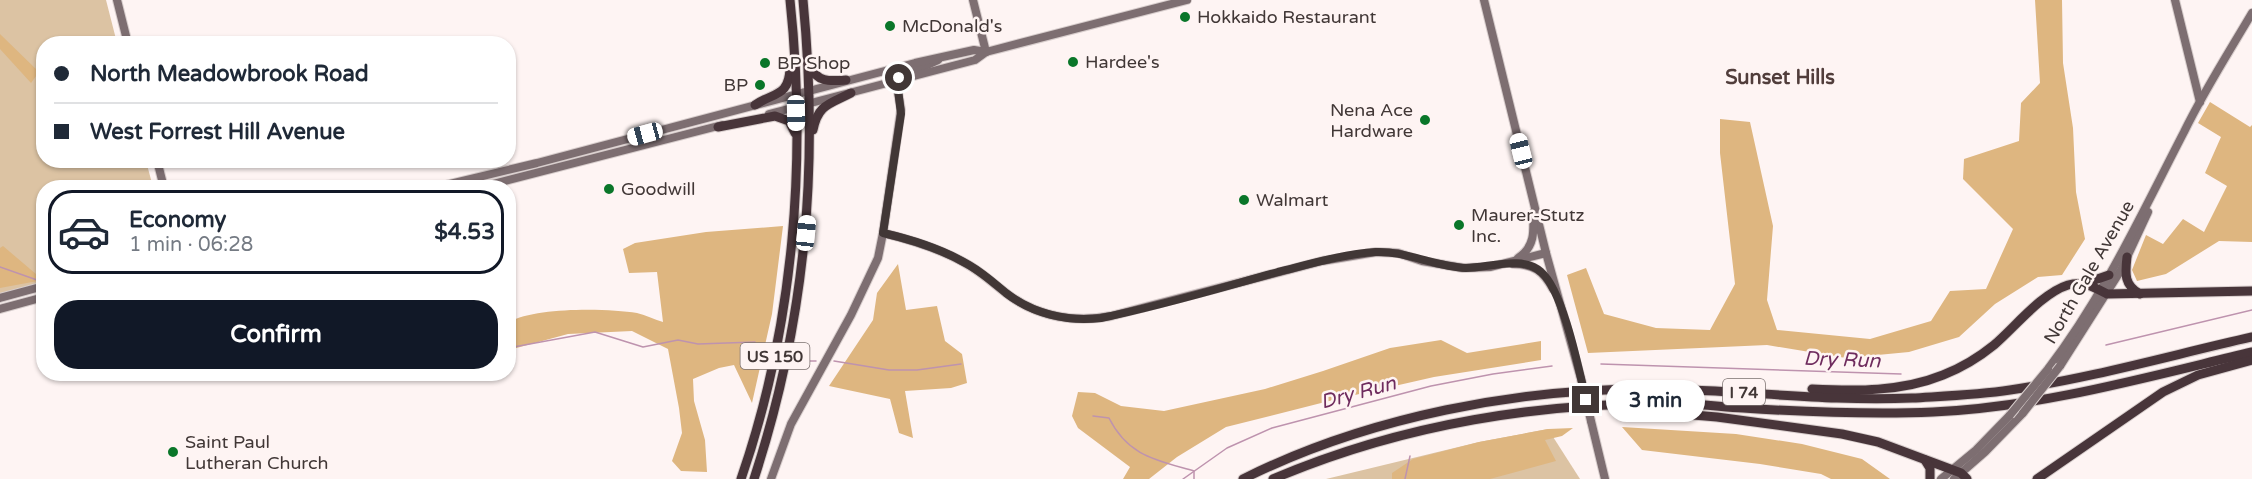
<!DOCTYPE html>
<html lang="en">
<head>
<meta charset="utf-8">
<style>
  :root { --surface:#fff; --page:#f6f6f7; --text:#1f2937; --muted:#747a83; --line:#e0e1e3; --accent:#111827 }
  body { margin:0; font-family:"Varela Round",sans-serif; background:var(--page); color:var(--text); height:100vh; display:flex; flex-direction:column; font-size:22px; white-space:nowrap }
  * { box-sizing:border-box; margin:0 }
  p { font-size:20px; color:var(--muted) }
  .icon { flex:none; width:33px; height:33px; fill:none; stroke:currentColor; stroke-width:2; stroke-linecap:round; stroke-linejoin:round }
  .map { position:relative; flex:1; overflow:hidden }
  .panel { position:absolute; left:36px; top:180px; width:480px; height:201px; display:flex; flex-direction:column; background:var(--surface); border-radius:24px; box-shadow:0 2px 4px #0004 }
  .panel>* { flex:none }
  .top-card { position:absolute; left:36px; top:36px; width:480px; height:132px; border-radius:24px; box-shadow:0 2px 4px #0004; display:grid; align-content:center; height:132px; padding:0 18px; background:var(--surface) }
  .end { position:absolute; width:27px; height:27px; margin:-14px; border:8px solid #413736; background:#fff; box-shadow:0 0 0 3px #fff }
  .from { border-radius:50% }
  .bubble { position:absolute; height:42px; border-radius:21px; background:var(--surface); box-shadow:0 2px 4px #0004; font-size:20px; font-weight:700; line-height:42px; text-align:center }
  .car { position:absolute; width:18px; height:36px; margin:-18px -9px; border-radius:8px; box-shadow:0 0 4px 2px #0007; background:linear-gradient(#fff 24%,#345 0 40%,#fff 0 76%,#345 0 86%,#fff 0) }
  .top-card b { display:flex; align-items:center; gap:21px; height:57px; font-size:22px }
  .top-card b+b { border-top:2px solid var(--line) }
  .top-card i { width:15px; height:15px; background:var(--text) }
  ul { padding:10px 0 0; list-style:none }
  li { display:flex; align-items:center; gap:18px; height:84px; margin:0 12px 9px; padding:0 6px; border:3px solid transparent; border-radius:24px }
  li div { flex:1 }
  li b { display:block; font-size:22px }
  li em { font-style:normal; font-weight:700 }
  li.current { border-color:var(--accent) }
  li>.icon { width:54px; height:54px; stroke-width:1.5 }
  .button { display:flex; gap:12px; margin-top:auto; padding:12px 18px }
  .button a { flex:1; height:69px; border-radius:24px; background:var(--accent); color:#fff; font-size:24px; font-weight:700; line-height:69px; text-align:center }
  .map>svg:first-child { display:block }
  .green { fill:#dcc3a3 }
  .forest { fill:#deb680 }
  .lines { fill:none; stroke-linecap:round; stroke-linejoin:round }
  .stream { stroke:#be93ae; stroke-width:1.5 }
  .secondary-casing { stroke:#d8cecd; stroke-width:10 }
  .highway-casing { stroke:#d8cecd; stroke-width:11 }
  .secondary { stroke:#7d6e71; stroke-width:8 }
  .highway { stroke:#48353a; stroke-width:9 }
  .secondary-bridge-casing { stroke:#d8cecd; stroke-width:10; stroke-linecap:butt }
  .secondary-bridge { stroke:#7d6e71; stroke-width:8 }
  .route { stroke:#413736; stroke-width:8 }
  .poi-dot { fill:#0a7629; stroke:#fef4f3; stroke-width:2 }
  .labels { text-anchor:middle; stroke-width:5; stroke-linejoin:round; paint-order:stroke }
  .shield { fill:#fef4f3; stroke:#7a706f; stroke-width:1.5 }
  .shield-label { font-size:16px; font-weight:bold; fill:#413736 }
  .poi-label { font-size:18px; fill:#413736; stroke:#fef4f3; text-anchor:start }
  .street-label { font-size:18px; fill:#413736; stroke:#fef4f3 }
  .neighbourhood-label { font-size:20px; font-weight:bold; fill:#513d3b; stroke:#fef4f3 }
  .water-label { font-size:20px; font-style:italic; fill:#6f2c5e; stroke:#fef4f3 }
</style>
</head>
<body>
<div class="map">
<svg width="2252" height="479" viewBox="0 0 2252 479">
  <rect width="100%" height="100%" fill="#fef4f3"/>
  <g class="green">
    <path d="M0,0H106L117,43L44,44V160L146,161L153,187L44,188L43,282L0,294Z"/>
    <path d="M1548,429L1580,479H1326L1479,442Z"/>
  </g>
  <g class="forest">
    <path d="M2035,0H2062L2063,63L2073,128L2076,192L2085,239L2062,275L2038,277L1995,304L1959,337L1909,352L1846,358L1767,345L1588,353L1567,275L1586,268L1604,314L1656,328L1710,330L1735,284L1720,153V119L1750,122L1773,226L1767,300L1777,330L1870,339L1931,321L1950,291L1986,289L2013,229L1963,179L1964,159L2019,141L2021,103L2040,83Z"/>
    <path d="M0,34L39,72L31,83L0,49Z"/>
    <path d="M2210,102L2250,127L2252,125V242L2219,241L2166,274L2137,281L2132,270L2146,235L2163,244L2183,219L2204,232L2227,186L2205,173L2221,137L2198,123Z"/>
    <path d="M783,226L772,314L752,403L734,365L719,368L693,379L694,401L705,440L707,472L681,471L672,461L682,433L679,408L668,349L632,331L568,334L509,350V322C535,307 607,308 637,313C646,315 655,320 663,322L657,272L629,273L623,249L635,243L706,232Z"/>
    <path d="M3,246L43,280L0,288V248Z"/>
    <path d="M898,264L906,310L937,306L945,341L962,354L967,383L951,388L905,391L913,438L899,433L890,399L829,386L873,320L877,293Z"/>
    <path d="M1441,340L1467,353L1541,341V360L1434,377L1333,400L1226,427L1177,457L1149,479H1123L1130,467L1078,428L1072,416L1078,392L1095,393L1121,406L1164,411L1265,389L1323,371L1390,348Z"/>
    <path d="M1622,427L1736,434L1802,444L1862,459L1890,479H1831L1821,474L1760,464L1642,450Z"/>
    <path d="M1573,428L1562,436L1545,440L1556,461L1490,479H1392V473L1413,459L1479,442L1548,429Z"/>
  </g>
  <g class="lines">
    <g class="stream">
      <path d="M0,267L37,280"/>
      <path d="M2106,345L2252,310"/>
      <path d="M508,348L595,332L643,347L678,340L698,344L755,342"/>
      <path d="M806,361H816"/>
      <path d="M834,361L889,370H917L961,364"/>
      <path d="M1601,364L1901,374"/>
      <path d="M1093,416L1109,418C1128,456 1156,460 1194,471"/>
      <path d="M1183,479L1227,448L1272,428L1431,386L1493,374L1552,366"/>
      <path d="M1194,479V472"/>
      <path d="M1405,479L1410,456"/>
    </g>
    <g class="secondary-casing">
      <g id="secondary">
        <path d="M117,0L128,44"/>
        <path d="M973,0L986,52"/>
        <path d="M1484,0L1546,253L1581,379"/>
        <path d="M2175,0L2200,102"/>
        <path d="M914,71L938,60"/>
        <path d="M769,114L975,60L986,52"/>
        <path d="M157,160L164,188"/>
        <path d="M433,188L537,163L915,63L974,50L986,52L1187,0"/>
        <path d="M477,188L722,125"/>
        <path d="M883,233C912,240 939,248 965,263C982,272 995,285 1010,296C1039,317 1076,323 1111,316L1322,261L1376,252L1398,253L1422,261L1463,268L1490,267L1546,253"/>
        <path d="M1518,258C1535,247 1534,231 1533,213"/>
        <path d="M1513,264C1534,264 1543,271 1553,289"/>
        <path d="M0,298L44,286"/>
        <path d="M0,309L44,297"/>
        <path d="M2060,366L2121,270L2148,212"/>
        <path d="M2048,369C2104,296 2142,213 2184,132C2204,91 2229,52 2252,13"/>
        <path d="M1591,421L1605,479"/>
        <path d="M771,479L791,424L851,315L878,258L883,233L901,110L894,68"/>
        <path d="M1941,479L1976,450L2010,415"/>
        <path d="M1954,479L1985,452L2023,413"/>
      </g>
    </g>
    <g class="highway-casing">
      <g id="highway">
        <path d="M810,66C817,83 831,81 846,80"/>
        <path d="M755,105C774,92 789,97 790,68"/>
        <path d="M718,127L775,116L789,121L795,133"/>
        <path d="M813,130C818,104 830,104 851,93"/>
        <path d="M2127,257C2125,274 2124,285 2140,294"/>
        <path d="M2086,283L2109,275"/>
        <path d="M1812,389C1856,391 1901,392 1943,375C1961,368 1978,358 1994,345C2015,327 2042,293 2068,285C2084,281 2094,287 2107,294L2252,291"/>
        <path d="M1633,410L1717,417L1842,434L1878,442L1961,473L1967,479"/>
        <path d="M1925,460L1930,468V479"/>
        <path d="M741,479C794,326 807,160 790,0"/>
        <path d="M754,479C806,320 819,166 803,0"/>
        <path d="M1243,479C1367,417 1521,387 1659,389C1743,390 1828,402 1912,398C1945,396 1978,395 2010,390C2092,378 2172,355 2252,337"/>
        <path d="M1273,479C1402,424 1543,401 1683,404C1703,404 1723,407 1743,408C1806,412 1869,415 1933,412C2041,407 2147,377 2252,352"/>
        <path d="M2037,479L2163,392L2198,375L2252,360"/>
      </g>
    </g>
    <use href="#secondary" class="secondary"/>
    <use href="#highway" class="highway"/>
    <g class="secondary-bridge-casing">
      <g id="secondary-bridge">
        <path d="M1581,379L1591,421"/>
        <path d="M2023,413L2060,366"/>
        <path d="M2010,415L2048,369"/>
      </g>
    </g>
    <use href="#secondary-bridge" class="secondary-bridge"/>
  </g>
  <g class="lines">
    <path class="route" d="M899,78L897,81L901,114L883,233C914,240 942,249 969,265C983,273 994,283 1006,293C1033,314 1068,322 1101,318C1161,306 1220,288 1278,272C1310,264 1343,254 1376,252C1407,251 1435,267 1466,268C1488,268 1523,255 1541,272C1563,290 1579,370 1586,400"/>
  </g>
  <g class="poi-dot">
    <circle cx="1185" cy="17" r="6"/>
    <circle cx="890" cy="26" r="6"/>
    <circle cx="1073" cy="62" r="6"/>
    <circle cx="765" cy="63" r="6"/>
    <circle cx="760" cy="85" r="6"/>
    <circle cx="1425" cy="120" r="6"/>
    <circle cx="609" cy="189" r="6"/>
    <circle cx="1244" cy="200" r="6"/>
    <circle cx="1459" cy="225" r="6"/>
    <circle cx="173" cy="452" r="6"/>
  </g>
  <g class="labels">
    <g class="shield">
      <rect x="740.5" y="343" width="69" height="26" rx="4.5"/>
      <rect x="1723" y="379" width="42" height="26" rx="4.5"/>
    </g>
    <g class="shield-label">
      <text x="775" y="362">US 150</text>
      <text x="1744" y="398">I 74</text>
    </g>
    <g class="poi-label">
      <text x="1197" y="23">Hokkaido Restaurant</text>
      <text x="902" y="32">McDonald's</text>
      <text x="1085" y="68">Hardee's</text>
      <text x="777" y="69">BP Shop</text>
      <text x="748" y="91" text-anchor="end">BP</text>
      <text x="1413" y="116" text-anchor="end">Nena Ace<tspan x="1413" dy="21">Hardware</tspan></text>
      <text x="621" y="195">Goodwill</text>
      <text x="1256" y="206">Walmart</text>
      <text x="1471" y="221">Maurer-Stutz<tspan x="1471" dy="21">Inc.</tspan></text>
      <text x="185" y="448">Saint Paul<tspan x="185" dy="21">Lutheran Church</tspan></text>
    </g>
    <g class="street-label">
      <text transform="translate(2089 272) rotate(-60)" y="6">North Gale Avenue</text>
    </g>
    <g class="neighbourhood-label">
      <text x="1780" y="84">Sunset Hills</text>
    </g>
    <g class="water-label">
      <text transform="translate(1842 359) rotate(2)" y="7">Dry Run</text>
      <text transform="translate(1358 392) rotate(-15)" y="7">Dry Run</text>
    </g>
  </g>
</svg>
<i class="end from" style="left:899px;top:78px"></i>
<i class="end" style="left:1586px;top:400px"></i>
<div class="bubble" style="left:1606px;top:380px;width:99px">3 min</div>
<i class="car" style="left:796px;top:113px;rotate:179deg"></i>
<i class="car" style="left:645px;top:134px;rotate:255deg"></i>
<i class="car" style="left:1521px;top:151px;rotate:346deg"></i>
<i class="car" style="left:806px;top:233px;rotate:6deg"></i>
<div class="top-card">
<b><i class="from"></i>North Meadowbrook Road</b>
<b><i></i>West Forrest Hill Avenue</b>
</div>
<section class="panel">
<ul>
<li class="current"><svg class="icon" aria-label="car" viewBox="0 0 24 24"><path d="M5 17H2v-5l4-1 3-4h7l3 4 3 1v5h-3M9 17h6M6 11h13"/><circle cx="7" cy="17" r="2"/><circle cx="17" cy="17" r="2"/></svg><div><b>Economy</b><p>1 min · 06:28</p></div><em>$4.53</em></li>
</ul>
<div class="button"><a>Confirm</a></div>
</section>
</div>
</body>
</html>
